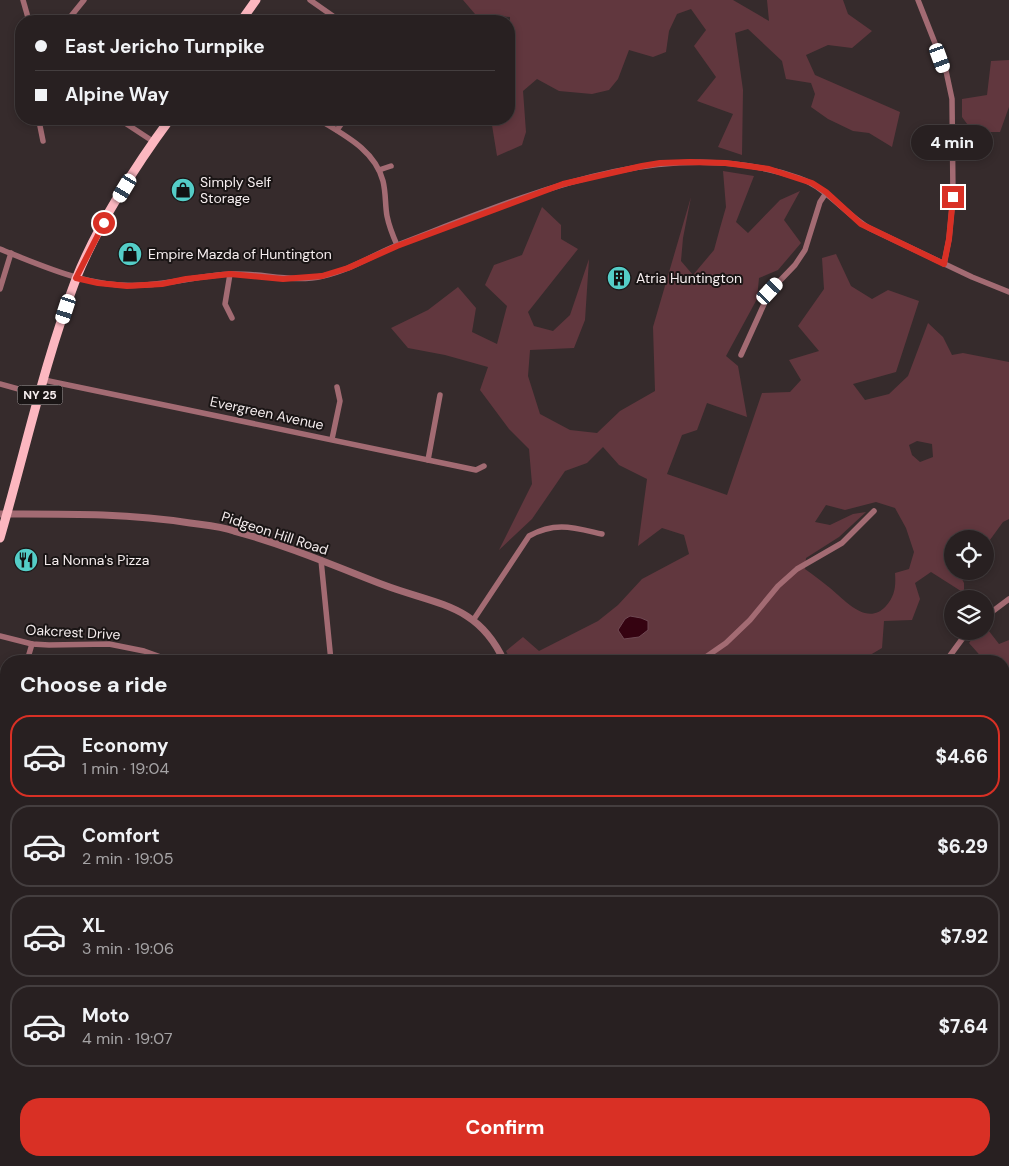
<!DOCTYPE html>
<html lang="en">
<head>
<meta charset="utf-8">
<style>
  :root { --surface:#282021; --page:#342d2e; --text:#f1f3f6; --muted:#a5a3a5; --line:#443e3f; --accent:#d93025 }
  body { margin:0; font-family:"DM Sans",sans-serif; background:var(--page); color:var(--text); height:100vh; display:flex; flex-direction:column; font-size:19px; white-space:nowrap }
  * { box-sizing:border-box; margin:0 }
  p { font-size:16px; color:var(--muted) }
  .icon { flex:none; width:28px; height:28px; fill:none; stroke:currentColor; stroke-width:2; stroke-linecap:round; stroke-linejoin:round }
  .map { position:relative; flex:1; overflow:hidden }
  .details { position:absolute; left:0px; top:655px; width:1010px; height:511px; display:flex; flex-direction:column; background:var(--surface); border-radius:20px 20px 0 0; box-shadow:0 2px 8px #0003,0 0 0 1px var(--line) }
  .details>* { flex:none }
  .top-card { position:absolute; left:15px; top:15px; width:500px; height:110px; border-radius:20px; box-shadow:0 2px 8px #0003,0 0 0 1px var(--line); display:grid; align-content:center; height:110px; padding:0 20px; background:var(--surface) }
  .tools { position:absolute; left:944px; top:530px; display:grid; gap:10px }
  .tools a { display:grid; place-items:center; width:50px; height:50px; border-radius:50%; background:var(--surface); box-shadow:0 2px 8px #0003,0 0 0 1px var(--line); font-size:25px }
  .end { position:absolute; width:22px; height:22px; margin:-11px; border:6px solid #d93025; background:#fff; box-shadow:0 0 0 2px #fff }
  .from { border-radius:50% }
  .bubble { position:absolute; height:35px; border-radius:18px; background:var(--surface); box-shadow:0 2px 8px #0003,0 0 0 1px var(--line); font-size:16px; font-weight:800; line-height:35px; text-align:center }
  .car { position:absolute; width:15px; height:30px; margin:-15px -8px; border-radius:6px; box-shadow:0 0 4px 1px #0007; background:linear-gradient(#fff 24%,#345 0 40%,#fff 0 76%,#345 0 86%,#fff 0) }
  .top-card b { display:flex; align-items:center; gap:18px; height:48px; font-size:19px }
  .top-card b+b { border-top:1px solid var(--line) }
  .top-card i { width:12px; height:12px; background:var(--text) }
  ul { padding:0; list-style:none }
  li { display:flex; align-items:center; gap:15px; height:82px; margin:0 10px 8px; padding:0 10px; border:2px solid var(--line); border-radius:20px }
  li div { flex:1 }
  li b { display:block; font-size:19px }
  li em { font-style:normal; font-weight:800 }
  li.current { border-color:var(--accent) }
  li>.icon { width:45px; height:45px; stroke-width:1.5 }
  h2 { padding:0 20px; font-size:22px; line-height:60px }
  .action { display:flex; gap:10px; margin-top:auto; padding:10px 20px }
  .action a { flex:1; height:58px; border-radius:20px; background:var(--accent); color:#fff; font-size:20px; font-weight:800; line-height:58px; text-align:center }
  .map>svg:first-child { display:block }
  .green { fill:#61373e; fill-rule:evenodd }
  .water { fill:#350311; stroke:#6f4953 }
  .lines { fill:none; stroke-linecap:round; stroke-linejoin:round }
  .minor { stroke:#a36b73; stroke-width:5.5 }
  .tertiary { stroke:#a36b73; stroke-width:7 }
  .primary { stroke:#fcb7c0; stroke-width:9 }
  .route { stroke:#d93025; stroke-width:6 }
  .labels { text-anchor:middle; stroke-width:4; stroke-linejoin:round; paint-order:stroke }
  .shield { fill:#1a1515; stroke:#b3acad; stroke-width:1 }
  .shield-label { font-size:12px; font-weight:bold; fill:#f5edee }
  .poi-label { font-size:14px; fill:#f5edee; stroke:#1a1515; text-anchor:start }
  .street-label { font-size:14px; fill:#f5edee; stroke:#1a1515 }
</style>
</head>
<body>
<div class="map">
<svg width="1009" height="1166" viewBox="0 0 1009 1166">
  <rect width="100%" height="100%" fill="#362b2c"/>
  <g class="green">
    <path d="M463,0H733L769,21L767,0H843L848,14L872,31L852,48L828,45L806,55L815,75L900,112L892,147L869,133L853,131L828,119L811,107L815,94L811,83L786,79L782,61L748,29L735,33L743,90L742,155L718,147L733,114L697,101L716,77L694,46L706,30L691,9L677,14L669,31L666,52L653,57L629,50L618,79L609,90L592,94L559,91L537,79L523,91L526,132L522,145L497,156L491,119H509L510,17L475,14Z"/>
    <path d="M1009,60V107L1000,132H973L962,117V99L987,95L991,61Z"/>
    <path d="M723,171L754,176L736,222L748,233L780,200L800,191L784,220L801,243L778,270L759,278L757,299L726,356L738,366L747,417L707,403L697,430L682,435L667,474L727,495L762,393L790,392L801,380L789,360L819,351L798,326L824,289L822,258L836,254L851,286L872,299L888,290L919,301L896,372L853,384L865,400L889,394L908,376L928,323L943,337L952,355L963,353L1009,362V519L1003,522L987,544L985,543V539H952V571H958L964,583V593L931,572L915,583L920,599L912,620L884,621L882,648L860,661H663L658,657L646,659V661H511L506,651L523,637L539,651L598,621L618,605L642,579L689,554L684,535L662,528L638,546L647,479L619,465L603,447L587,463L565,471L532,519L499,550L532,484L529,449L509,429L480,390L488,367L445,355L408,348L391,328L428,310L458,287L476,308L472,332L497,344L507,306L485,285L494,265L522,255L542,207L561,225V239L578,249L528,312L534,326L553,331L570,315L589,259L585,320L574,348L530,350L528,376L540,414L570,430L597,433L620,411L655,391L653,327L691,197L683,238L681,261L693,275L714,250L720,228L726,207ZM917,441L932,444L933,457L920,462L912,455L909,445ZM876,502L895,508L906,528L914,552L909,569L895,573C896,586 895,596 886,606C867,627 845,600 830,588C822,582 814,575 805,569L806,558L839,537L866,512L853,514L830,525L815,522L826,505L845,510Z"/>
    <path d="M985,626L999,644L1009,640V681L1004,690V661H985L969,643L978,631H985Z"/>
    <path d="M1004,746L1009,750V800L1004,803Z"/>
  </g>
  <path class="water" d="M630,616L641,618L648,621V630L639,637L624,639L618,630L625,619Z"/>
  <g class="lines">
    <g class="minor">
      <path d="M23,0L29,21"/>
      <path d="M310,0L340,21"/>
      <path d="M918,0L946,71L952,99L953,197L949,239L944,264"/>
      <path d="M67,21L84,0"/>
      <path d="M40,119V126L43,141"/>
      <path d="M119,119L154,142"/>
      <path d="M318,119C344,135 375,150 383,181C386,193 385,205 387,216C389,226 393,236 397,245"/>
      <path d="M337,130L345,119"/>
      <path d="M379,170L391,166"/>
      <path d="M0,249C47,268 93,289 145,285C174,283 203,275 232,274C263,273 293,283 323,276C351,270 374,254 400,244C525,196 664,132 799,178C827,188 844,213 869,228L972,277L1009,292"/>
      <path d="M230,274L225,304L232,318"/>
      <path d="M0,289L11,253"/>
      <path d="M741,355L770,291L795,265L805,250L820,202L826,193"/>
      <path d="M44,380L476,470L484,466"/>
      <path d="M0,384L40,395"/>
      <path d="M332,439L340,401L337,387"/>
      <path d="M428,460L440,395"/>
      <path d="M321,560L331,661"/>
      <path d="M985,617L1009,599"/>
      <path d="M474,619L529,536C556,521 575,528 602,534"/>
      <path d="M0,636L32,644L49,645L109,644L144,651L172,661"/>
      <path d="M27,661L32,644"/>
      <path d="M560,661H577"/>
      <path d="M700,661L726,643L750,620L778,586L797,569L842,543L874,511"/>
      <path d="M946,661L968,631"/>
      <path d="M1004,874L1009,871"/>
      <path d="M0,893L6,887"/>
      <path d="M0,979L6,986"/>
      <path d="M0,979L6,973"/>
      <path d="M0,1010L6,1005"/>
      <path d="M1004,1035L1009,1040"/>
      <path d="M0,1085L6,1083"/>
      <path d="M158,1160L161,1166"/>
      <path d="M10,1166L14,1160"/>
      <path d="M85,1166L90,1160"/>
      <path d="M349,1166L366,1160"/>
    </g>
    <g class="tertiary">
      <path d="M0,514C63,514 127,513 190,523C204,525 220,526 234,531C286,545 335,566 384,585C437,605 478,604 504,661"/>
      <path d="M904,1160L914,1166"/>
    </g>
    <g class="primary">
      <path d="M241,21L256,0"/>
      <path d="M0,538C25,452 44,363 76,279C97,226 136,165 170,119"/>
    </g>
  </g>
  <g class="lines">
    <path class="route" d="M104,223L76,278L98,283L127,286L162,284L186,279L230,274L283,279L322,276L348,268L397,246L563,184L642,166L660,163L690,162L726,163L769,169L812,183L826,192L861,224L944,264L949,239L953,197"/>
  </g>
  <defs>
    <g id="shop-disc" transform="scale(1.25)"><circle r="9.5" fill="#54cdc7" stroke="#1a1515"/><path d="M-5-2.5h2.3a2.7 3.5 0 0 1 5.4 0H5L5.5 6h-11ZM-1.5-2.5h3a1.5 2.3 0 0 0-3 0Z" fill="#111"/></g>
    <g id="building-disc" transform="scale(1.25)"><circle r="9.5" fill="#54cdc7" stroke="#1a1515"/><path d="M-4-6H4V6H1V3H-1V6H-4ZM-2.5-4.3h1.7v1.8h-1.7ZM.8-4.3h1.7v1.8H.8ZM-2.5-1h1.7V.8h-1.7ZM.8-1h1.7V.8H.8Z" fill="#111"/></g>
    <g id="restaurant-disc" transform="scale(1.25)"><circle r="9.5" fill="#54cdc7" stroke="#1a1515"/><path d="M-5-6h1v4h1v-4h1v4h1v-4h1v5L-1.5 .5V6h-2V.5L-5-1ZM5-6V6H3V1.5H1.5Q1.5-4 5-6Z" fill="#111"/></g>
  </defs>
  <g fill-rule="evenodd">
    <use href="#shop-disc" x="183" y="190"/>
    <use href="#shop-disc" x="130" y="254"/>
    <use href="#building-disc" x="619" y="278"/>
    <use href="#restaurant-disc" x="26" y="560"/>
  </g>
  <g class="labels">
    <rect class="shield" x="17.5" y="385.5" width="45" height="19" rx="4"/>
    <g class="shield-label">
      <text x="40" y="399">NY 25</text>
    </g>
    <g class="poi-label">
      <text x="200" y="187">Simply Self<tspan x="200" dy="16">Storage</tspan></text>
      <text x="148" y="259">Empire Mazda of Huntington</text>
      <text x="636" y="283">Atria Huntington</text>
      <text x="44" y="565">La Nonna's Pizza</text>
    </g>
    <g class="street-label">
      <text transform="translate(267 413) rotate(12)" y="5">Evergreen Avenue</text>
      <text transform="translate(275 533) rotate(18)" y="5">Pidgeon Hill Road</text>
      <text transform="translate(73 632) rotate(3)" y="5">Oakcrest Drive</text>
    </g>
  </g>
</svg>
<div class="tools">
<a><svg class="icon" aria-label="locate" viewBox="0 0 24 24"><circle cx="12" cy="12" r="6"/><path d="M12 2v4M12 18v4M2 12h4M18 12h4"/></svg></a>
<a><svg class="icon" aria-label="layers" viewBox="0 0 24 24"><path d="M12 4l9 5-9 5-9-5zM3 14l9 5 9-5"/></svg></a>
</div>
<i class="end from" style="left:104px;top:223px"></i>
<i class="end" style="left:953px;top:197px"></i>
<div class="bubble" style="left:911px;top:125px;width:82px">4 min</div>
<i class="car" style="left:940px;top:58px;rotate:160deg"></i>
<i class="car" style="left:125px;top:188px;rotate:211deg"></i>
<i class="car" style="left:770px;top:291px;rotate:43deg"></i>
<i class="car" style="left:66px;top:309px;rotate:198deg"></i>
<div class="top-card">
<b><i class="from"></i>East Jericho Turnpike</b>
<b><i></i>Alpine Way</b>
</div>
<section class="details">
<h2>Choose a ride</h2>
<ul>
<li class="current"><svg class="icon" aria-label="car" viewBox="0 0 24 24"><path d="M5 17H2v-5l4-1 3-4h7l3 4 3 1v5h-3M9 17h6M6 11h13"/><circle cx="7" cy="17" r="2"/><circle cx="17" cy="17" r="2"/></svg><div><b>Economy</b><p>1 min · 19:04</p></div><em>$4.66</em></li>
<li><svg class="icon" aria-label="car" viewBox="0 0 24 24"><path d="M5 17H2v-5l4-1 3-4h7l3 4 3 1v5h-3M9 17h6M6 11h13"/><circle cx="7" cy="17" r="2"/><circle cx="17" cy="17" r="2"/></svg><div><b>Comfort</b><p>2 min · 19:05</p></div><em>$6.29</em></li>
<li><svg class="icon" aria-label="car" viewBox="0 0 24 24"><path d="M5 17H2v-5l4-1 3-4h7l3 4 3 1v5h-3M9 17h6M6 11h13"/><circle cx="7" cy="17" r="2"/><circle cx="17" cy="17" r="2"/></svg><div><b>XL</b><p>3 min · 19:06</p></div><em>$7.92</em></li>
<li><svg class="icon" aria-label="car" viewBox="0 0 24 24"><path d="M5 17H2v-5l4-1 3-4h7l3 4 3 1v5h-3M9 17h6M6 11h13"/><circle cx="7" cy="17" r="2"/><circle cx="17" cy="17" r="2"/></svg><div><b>Moto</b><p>4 min · 19:07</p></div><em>$7.64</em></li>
</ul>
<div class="action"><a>Confirm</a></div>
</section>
</div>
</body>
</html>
